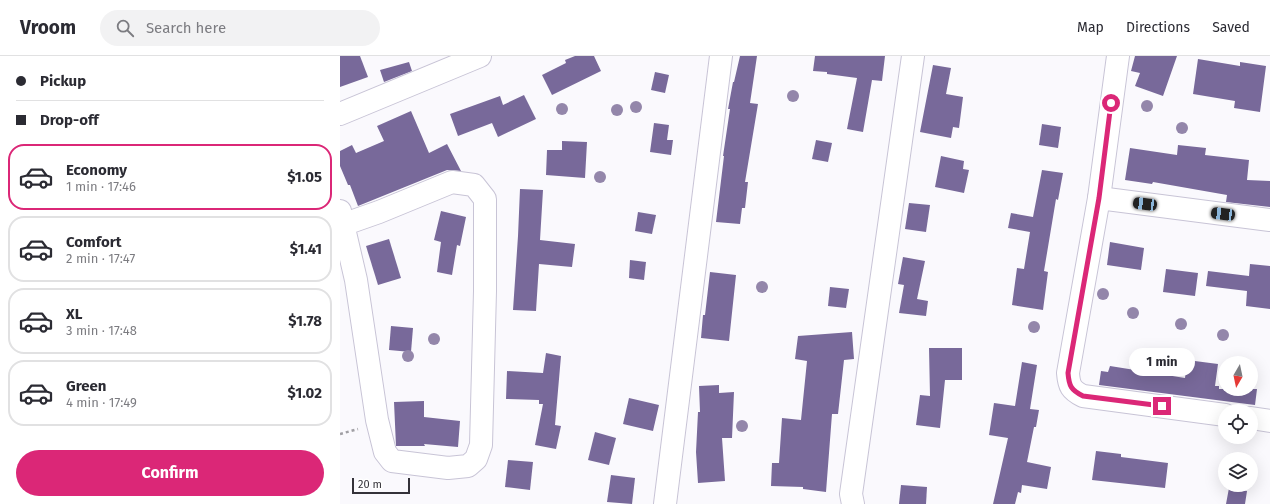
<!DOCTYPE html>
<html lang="en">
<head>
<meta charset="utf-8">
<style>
  :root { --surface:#fff; --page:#f2f2f3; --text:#2b2b33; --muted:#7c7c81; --line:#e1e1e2; --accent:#db2777 }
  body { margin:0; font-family:"Fira Sans",sans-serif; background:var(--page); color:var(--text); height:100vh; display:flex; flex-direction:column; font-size:15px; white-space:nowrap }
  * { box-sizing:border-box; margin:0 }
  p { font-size:13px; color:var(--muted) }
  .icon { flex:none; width:22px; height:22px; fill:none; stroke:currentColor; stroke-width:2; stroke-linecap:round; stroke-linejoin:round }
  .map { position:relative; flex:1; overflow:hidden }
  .panel { display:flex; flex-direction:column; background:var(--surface); width:340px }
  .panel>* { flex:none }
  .hud { display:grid; align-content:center; height:88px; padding:0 16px; background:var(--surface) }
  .needle { width:26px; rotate:189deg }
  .controls { position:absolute; left:878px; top:300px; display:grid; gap:8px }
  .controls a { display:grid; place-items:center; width:40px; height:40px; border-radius:50%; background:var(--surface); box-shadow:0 4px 16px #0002; font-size:20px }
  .scale { position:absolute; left:12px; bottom:10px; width:58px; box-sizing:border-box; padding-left:4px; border:2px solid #343239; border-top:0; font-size:11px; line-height:14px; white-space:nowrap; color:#343239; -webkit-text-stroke:3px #fff; paint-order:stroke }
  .end { position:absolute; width:18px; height:18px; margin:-9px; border:5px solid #db2777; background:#fff; box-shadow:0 0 0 2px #fff }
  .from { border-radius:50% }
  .bubble { position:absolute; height:28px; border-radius:14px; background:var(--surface); box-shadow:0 4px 16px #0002; font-size:13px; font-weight:700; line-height:28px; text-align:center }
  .car { position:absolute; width:12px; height:24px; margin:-12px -6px; border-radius:5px; box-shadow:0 0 3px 1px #0007; background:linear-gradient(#222 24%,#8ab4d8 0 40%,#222 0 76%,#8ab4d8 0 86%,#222 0) }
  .hud b { display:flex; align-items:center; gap:14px; height:38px; font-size:15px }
  .hud b+b { border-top:1px solid var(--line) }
  .hud i { width:10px; height:10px; background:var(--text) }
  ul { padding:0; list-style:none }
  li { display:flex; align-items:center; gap:12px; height:66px; margin:0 8px 6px; padding:0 8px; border:2px solid var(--line); border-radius:16px }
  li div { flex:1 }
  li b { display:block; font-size:15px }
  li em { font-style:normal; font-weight:700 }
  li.current { border-color:var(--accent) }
  li>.icon { width:36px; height:36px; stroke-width:1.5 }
  .button { display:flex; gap:8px; margin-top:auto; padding:8px 16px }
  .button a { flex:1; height:46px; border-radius:24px; background:var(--accent); color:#fff; font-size:16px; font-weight:700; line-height:46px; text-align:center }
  header { display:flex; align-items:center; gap:24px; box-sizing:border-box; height:56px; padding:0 20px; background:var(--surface); border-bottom:1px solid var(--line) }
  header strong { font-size:19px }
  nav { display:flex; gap:22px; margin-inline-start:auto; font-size:14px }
  .search { width:280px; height:36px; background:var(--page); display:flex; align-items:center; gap:10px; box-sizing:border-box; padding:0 14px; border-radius:22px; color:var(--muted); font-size:15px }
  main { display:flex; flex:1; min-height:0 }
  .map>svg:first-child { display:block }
  .building { fill:#78699a }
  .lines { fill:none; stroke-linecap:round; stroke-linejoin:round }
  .minor-casing { stroke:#c8c4d6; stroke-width:24 }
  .path { stroke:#a09fa4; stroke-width:2.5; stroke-dasharray:3 3; stroke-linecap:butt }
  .minor { stroke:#fff; stroke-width:22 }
  .tree { fill:#9386aa }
  .route { stroke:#db2777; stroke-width:5 }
</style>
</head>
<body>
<header>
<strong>Vroom</strong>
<div class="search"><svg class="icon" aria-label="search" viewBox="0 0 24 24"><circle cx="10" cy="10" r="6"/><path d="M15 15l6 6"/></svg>Search here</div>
<nav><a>Map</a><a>Directions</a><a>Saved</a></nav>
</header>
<main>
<section class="panel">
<div class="hud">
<b><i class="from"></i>Pickup</b>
<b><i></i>Drop-off</b>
</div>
<ul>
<li class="current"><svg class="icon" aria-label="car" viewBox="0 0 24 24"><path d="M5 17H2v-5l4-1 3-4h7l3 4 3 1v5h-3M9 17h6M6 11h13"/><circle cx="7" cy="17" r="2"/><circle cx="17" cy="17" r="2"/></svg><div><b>Economy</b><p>1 min · 17:46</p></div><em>$1.05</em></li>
<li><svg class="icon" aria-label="car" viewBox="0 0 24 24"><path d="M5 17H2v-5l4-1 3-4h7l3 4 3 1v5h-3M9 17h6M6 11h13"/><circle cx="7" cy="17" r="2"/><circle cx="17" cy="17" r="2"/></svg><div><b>Comfort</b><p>2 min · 17:47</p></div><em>$1.41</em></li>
<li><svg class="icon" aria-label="car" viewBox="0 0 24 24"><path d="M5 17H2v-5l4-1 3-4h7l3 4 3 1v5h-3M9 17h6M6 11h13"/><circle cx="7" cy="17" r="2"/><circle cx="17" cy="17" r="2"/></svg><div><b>XL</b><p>3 min · 17:48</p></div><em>$1.78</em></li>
<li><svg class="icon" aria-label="car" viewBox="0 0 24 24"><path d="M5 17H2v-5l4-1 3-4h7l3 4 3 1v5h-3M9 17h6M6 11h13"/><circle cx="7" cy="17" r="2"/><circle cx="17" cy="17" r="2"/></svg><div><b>Green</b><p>4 min · 17:49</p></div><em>$1.02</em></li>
</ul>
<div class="button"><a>Confirm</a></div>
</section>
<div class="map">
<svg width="930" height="448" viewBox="0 0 930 448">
  <rect width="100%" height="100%" fill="#faf9fd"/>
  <g class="building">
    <path d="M0,0H20L28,21L0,31Z"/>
    <path d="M235,0H254L261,15L212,39L202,19L226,7L225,4Z"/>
    <path d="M400,0H417L410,47L418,48L405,126H408L405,152H402L400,168L376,166L384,100H383L390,53H388L393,26H394Z"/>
    <path d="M475,0H545L542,25L532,24L523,76L507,73L517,22L487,18V16L473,15Z"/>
    <path d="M795,0H837L823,40L795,30L800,17L791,15Z"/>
    <path d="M858,3L900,10V6L926,10L920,56L894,52L895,45L853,38Z"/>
    <path d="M69,6L72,15L44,26L40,14Z"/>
    <path d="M593,9L611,12L606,38L623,41L619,72L613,71L611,82L580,76Z"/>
    <path d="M315,16L329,19L325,37L311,34Z"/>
    <path d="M184,39L196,63L158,81L152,67L118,80L110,58L160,40L163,49Z"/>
    <path d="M71,55L89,97L107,88L121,115L107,114L18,150L10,129H8L0,110V95L12,89L16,97L44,85L37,70Z"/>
    <path d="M314,67L329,69L327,84H333L331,99L310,96Z"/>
    <path d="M702,68L721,71L718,92L699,89Z"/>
    <path d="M476,84L492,87L488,106L472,103Z"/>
    <path d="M222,85L247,86L245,122L206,119L207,94H222Z"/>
    <path d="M838,89L866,92L865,99L909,104L907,124L930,125V151L886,146L887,139L813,126L812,128L785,124L790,92L837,99Z"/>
    <path d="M601,100L624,105L623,113L629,114L624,137L595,131Z"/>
    <path d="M702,114L723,117L718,144L716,143L704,215L708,216L703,254L672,249L677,212L684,213L690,176L668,172L671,157L693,161Z"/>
    <path d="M180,133L203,134L200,184L235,188L232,211L199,208L196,255L173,254L178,180Z"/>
    <path d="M569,147L590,149L586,176L565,173Z"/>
    <path d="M101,155L126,161L120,190L117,189L112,219L97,216L101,186L94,184Z"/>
    <path d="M298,156L316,159L312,178L295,175Z"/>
    <path d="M49,183L61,222L38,229L26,190Z"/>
    <path d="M770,186L804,192L801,214L767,209Z"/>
    <path d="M563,201L585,205L577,243L588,245L586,260L559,257L564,229L558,228Z"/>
    <path d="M290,204L306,206L304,224L289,222Z"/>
    <path d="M910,208L930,210V253L906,250L907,235L866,230L868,215L909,220Z"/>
    <path d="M826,213L858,217L855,240L823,236Z"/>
    <path d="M370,216L396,219L389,285L361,282L363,259H365Z"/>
    <path d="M490,231L509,233L506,252L488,250Z"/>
    <path d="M51,270L73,272L71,296L49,294Z"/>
    <path d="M512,276L514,303L504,304L498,358H492L486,436L463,433V431L431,430L432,407H439L442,362L461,364L467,305L455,303L458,280Z"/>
    <path d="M589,292H622V324H605L600,372L576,369L580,339L590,340Z"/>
    <path d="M206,297L221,300L215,369L221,370L216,393L195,389L203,348H199V344L166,343L167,315L203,317Z"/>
    <path d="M847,304L878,308L875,330H879V333H917L915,349L759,329L761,315L768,316L770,310L845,322Z"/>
    <path d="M682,306L697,309L690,353L699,354L696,371H694L687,406L711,411L707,433L682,429L681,437L678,436L675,448H653L668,382L649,379L654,347L675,350Z"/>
    <path d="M379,329V337L394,336L392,382H382L385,425L358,427L356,396L358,356H360L359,330Z"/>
    <path d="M289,342L319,349L313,375L283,368Z"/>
    <path d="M84,345V361L120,365L118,391L84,388L85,390H56L54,346Z"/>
    <path d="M255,376L276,382L269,409L248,404Z"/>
    <path d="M756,395L781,398V401L828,407L825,432L752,424Z"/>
    <path d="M168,404L193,406L190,434L165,431Z"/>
    <path d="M271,419L295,422L292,448L267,446Z"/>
    <path d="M561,429L587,431L586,448H559Z"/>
    <path d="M889,432L907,435L905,448H886Z"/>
  </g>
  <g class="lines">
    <g class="minor-casing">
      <g id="minor">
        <path d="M0,58L140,0"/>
        <path d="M759,142L778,0"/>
        <path d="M0,155L16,224L37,364L45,396L52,405L108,412L128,410L136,403L141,389L145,235V143L134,129L112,126L39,156L2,169"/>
        <path d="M885,359L743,340C731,334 729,330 728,317L759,142L930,164"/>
        <path d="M911,362L930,365"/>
        <path d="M325,448L381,0"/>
        <path d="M513,448L511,438L573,0"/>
      </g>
    </g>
    <path class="path" d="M0,378L18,373"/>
    <use href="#minor" class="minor"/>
  </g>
  <g class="tree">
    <circle cx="453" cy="40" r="6"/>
    <circle cx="807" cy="50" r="6"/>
    <circle cx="296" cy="51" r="6"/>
    <circle cx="222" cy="53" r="6"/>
    <circle cx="277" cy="54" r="6"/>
    <circle cx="842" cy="72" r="6"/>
    <circle cx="260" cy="121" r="6"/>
    <circle cx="422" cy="231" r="6"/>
    <circle cx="763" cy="238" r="6"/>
    <circle cx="793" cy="257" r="6"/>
    <circle cx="841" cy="268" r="6"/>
    <circle cx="694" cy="271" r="6"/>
    <circle cx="883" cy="279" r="6"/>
    <circle cx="94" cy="283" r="6"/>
    <circle cx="68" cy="300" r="6"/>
    <circle cx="402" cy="370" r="6"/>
  </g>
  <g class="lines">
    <path class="route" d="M771,47L759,142L728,317C729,330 731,334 743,340L822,350"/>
  </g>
</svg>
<div class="controls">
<a><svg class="needle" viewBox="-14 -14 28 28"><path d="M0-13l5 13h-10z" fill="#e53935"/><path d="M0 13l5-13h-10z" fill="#7c7c81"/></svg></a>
<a><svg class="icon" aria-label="locate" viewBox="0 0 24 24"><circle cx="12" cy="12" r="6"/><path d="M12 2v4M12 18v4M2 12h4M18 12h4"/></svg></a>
<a><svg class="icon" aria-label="layers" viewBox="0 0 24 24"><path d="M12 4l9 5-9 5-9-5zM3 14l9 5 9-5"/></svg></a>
</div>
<div class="scale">20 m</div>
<i class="end from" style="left:771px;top:47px"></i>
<i class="end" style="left:822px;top:350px"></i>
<div class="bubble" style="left:789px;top:292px;width:66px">1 min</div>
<i class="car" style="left:805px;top:148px;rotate:277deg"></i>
<i class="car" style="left:883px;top:158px;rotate:277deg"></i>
</div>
</main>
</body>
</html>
